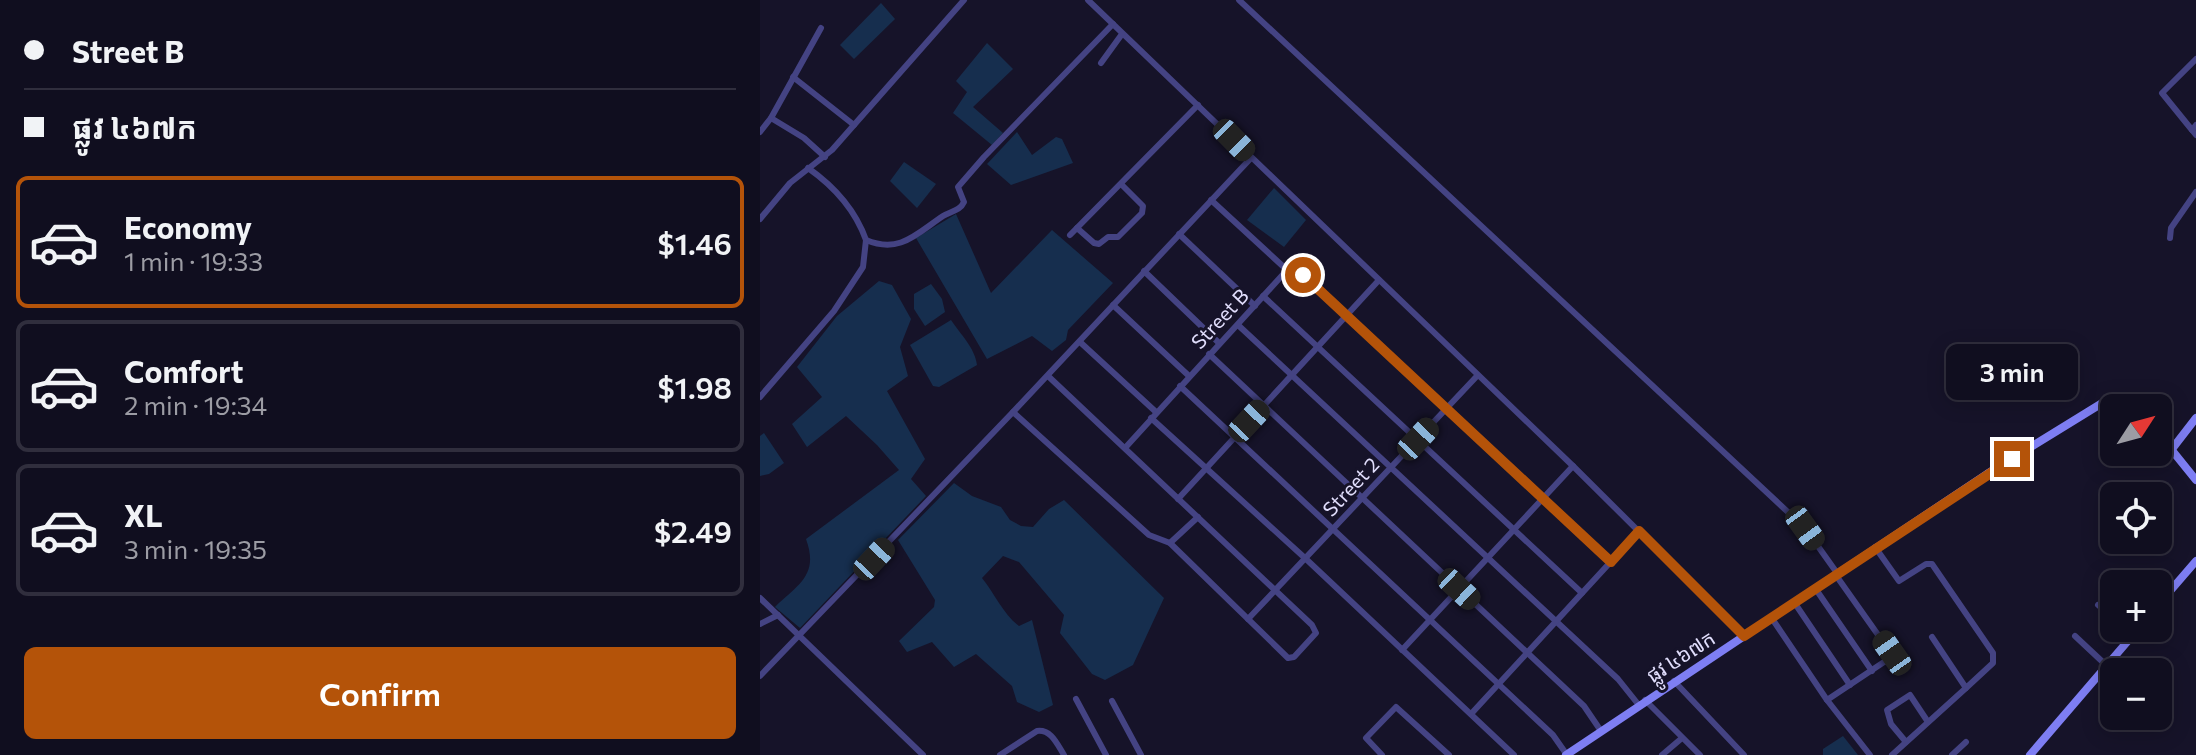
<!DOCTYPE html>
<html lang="en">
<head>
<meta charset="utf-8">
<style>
  :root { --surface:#100e1f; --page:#1e1c2c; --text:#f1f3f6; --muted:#9c9ca4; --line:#302e3d; --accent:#b45309 }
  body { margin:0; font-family:Commissioner,"Noto Sans Khmer",sans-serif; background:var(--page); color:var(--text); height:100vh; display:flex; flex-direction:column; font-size:30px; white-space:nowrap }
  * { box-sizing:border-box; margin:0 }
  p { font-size:26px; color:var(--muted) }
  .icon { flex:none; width:44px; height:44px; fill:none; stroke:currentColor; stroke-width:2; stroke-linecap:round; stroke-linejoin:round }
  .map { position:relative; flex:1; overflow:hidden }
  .panel { display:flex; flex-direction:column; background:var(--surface); width:760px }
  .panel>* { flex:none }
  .hud { display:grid; align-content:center; height:176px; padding:0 24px; background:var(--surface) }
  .needle { width:52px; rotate:54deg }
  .fabs { position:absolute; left:1340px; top:394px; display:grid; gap:16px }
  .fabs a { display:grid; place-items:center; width:72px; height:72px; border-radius:12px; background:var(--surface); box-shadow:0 4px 20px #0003,0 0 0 2px var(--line); font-size:40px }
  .end { position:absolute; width:36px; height:36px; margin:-18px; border:10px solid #b45309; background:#fff; box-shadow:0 0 0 4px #fff }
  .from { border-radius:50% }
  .bubble { position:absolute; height:56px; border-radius:12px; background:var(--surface); box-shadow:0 4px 20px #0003,0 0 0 2px var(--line); font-size:26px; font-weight:600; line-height:56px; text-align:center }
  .car { position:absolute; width:24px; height:48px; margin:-24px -12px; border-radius:10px; box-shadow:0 0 6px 2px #0007; background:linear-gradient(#222 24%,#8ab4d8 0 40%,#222 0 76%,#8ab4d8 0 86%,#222 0) }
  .hud b { display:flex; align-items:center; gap:28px; height:76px; font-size:30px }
  .hud b+b { border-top:2px solid var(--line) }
  .hud i { width:20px; height:20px; background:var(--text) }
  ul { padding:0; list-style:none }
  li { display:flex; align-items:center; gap:24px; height:132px; margin:0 16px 12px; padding:0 8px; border:4px solid var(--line); border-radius:12px }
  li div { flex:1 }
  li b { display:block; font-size:30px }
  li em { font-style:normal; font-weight:600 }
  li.on { border-color:var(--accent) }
  li>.icon { width:72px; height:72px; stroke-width:1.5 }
  .primary-button { display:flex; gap:16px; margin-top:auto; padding:16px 24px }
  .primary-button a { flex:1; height:92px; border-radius:12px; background:var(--accent); color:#fff; font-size:32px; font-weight:600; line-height:92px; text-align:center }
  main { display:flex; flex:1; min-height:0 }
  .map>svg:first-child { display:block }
  .water { fill:#162e4e }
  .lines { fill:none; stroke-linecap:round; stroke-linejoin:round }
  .street { stroke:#444383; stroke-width:6 }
  .secondary { stroke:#7e7ef3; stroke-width:8 }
  .route { stroke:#b45309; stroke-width:10 }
  .labels { text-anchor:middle; stroke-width:6; stroke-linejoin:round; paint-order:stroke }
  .street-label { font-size:20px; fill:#e1defc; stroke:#161329 }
</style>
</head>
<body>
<main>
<section class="panel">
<div class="hud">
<b><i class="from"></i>Street B</b>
<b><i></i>ផ្លូវ ៤៦៧ក</b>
</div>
<ul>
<li class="on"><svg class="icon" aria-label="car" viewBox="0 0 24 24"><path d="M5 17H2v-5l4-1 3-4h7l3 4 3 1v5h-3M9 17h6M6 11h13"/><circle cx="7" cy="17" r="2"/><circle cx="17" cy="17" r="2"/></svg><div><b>Economy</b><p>1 min · 19:33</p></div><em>$1.46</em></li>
<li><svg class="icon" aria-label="car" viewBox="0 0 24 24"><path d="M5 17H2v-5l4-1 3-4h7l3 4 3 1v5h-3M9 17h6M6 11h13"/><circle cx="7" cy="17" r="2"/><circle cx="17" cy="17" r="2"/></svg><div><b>Comfort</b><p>2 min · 19:34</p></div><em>$1.98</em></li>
<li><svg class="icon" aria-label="car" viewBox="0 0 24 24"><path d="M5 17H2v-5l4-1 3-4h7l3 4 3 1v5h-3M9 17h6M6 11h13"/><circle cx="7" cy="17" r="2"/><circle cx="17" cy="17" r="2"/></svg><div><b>XL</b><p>3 min · 19:35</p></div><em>$2.49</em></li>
</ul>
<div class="primary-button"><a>Confirm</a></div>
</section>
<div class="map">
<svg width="1436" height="755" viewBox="0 0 1436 755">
  <rect width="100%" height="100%" fill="#161329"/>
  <g class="water">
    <path d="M121,3L135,19L94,59L80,45Z"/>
    <path d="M227,43L253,69L213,107L243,133L232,145L193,113L207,92L196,81Z"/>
    <path d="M257,132L272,155L296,137L302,139L313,163L251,185L227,164Z"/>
    <path d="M144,162L176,184L157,208L130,181Z"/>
    <path d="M514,188L546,220L524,247L487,220Z"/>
    <path d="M196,214L231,293L292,230L353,283L308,330L306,340L292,351L272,336L227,359L156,238Z"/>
    <path d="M119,281L132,285L151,319L140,347L148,376L127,391L165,459L151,479L166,496L40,628L15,607C39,584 59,575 46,539L139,470L117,445L86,416L47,447L32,424L62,397L37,367L77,316Z"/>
    <path d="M171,284L182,299L185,312L165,326L154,309V294Z"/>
    <path d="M191,320C201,335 215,348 217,365L179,387L173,386L150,345Z"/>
    <path d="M4,433L24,463L9,474L0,476V436Z"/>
    <path d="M194,483L212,496L241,507L250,520L261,526L273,527L289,509L304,500L404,598L373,665L345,680L332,674L300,633L304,615L259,562L243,556L222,578C235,594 243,614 259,626L272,620L293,705L279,712L257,702L252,686L216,654L194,667L172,642L147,652L139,641L174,607L175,600L138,540Z"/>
    <path d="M1083,736L1098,755H1063V749Z"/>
  </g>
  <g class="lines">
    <g class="street">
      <path d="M328,0L813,466L984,636"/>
      <path d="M479,0L1045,528L1077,573"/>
      <path d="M341,63L362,34"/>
      <path d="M33,77L94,125"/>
      <path d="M11,118L44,138L65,157"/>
      <path d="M1436,125L1432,130L1436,135"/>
      <path d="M1432,130L1402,93L1436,59"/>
      <path d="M0,132L11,118L61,28"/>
      <path d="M48,168C75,187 95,209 106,240C140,254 156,234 183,216C191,211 200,211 204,202L198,187L224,157L353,24"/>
      <path d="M451,200L527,270L543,275L851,562"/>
      <path d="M0,219L30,183L72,150L204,0"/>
      <path d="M317,228L334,243L339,244L348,237H358L382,213L383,206L361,184"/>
      <path d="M419,234L495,306"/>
      <path d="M310,235L438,105"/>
      <path d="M1410,238L1411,228L1436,192"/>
      <path d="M384,271L459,343"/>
      <path d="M503,296L822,593"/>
      <path d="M353,305L429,376"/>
      <path d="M478,325L858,679L878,704"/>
      <path d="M320,342L396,412"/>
      <path d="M449,354L824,706L841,731"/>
      <path d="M288,376L552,625L556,633L534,657L528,658L410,543L389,535L253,412L491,158"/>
      <path d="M420,386L793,735L807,755"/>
      <path d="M0,397L74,311L103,267L106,240"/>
      <path d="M391,418L546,559L754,755"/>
      <path d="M365,448L527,270"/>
      <path d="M418,499L619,280"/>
      <path d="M410,543L438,517"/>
      <path d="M1115,547L1139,581L1166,564H1172L1233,653V663L1206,688L1172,637"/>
      <path d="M1055,588L1112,671"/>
      <path d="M0,598L163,755"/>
      <path d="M1034,602L1090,685"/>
      <path d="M1338,605L1354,618"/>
      <path d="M1011,617L1067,700L1110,755"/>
      <path d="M488,619L717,376"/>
      <path d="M0,624L18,615"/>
      <path d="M1315,636L1347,666"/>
      <path d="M642,650L813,466"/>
      <path d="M0,676L253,412"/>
      <path d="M914,681L984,755"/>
      <path d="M316,699L346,755"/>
      <path d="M885,700L940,755"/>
      <path d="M1067,700L1133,656L1075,574"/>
      <path d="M352,701L381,755"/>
      <path d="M711,714L879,531"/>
      <path d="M1146,742L1131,724L1127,710L1150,695L1168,722"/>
      <path d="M240,755L277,731C291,729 297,744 304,755"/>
      <path d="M622,755L606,738L636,707L689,755"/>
      <path d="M902,755L922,738"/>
      <path d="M1132,755L1206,688"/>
      <path d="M1192,755L1206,742"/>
    </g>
    <g class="secondary">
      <path d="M1398,433L1436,480"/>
      <path d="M1412,449L1436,418"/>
      <path d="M1398,605L1436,561"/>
      <path d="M806,755L1227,474L1352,397C1364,395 1370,398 1378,408"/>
      <path d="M1270,755L1379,628"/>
    </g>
  </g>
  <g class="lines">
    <path class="route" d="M543,275L851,562L879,531L984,636L1252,459"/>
  </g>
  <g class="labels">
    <g class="street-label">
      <text transform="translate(460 319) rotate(-47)" y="7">Street B</text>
      <text transform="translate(591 487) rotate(-47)" y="7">Street 2</text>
      <text transform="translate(921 657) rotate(-33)" y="7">ផ្លូវ ៤៦៧ក</text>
    </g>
  </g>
</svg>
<div class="fabs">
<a><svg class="needle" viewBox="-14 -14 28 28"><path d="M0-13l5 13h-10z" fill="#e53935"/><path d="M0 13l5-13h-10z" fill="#9c9ca4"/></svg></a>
<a><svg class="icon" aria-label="locate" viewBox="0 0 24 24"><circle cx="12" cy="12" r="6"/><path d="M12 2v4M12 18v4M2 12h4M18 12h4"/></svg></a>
<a>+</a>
<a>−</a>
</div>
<i class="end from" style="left:543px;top:275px"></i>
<i class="end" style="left:1252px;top:459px"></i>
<div class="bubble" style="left:1186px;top:344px;width:132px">3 min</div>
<i class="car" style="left:474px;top:140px;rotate:135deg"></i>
<i class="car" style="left:489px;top:421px;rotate:43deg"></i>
<i class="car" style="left:658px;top:439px;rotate:43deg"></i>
<i class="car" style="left:1045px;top:528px;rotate:144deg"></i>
<i class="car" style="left:114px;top:559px;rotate:43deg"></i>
<i class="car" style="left:699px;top:589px;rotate:133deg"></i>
<i class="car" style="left:1132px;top:653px;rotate:325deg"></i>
</div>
</main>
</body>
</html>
